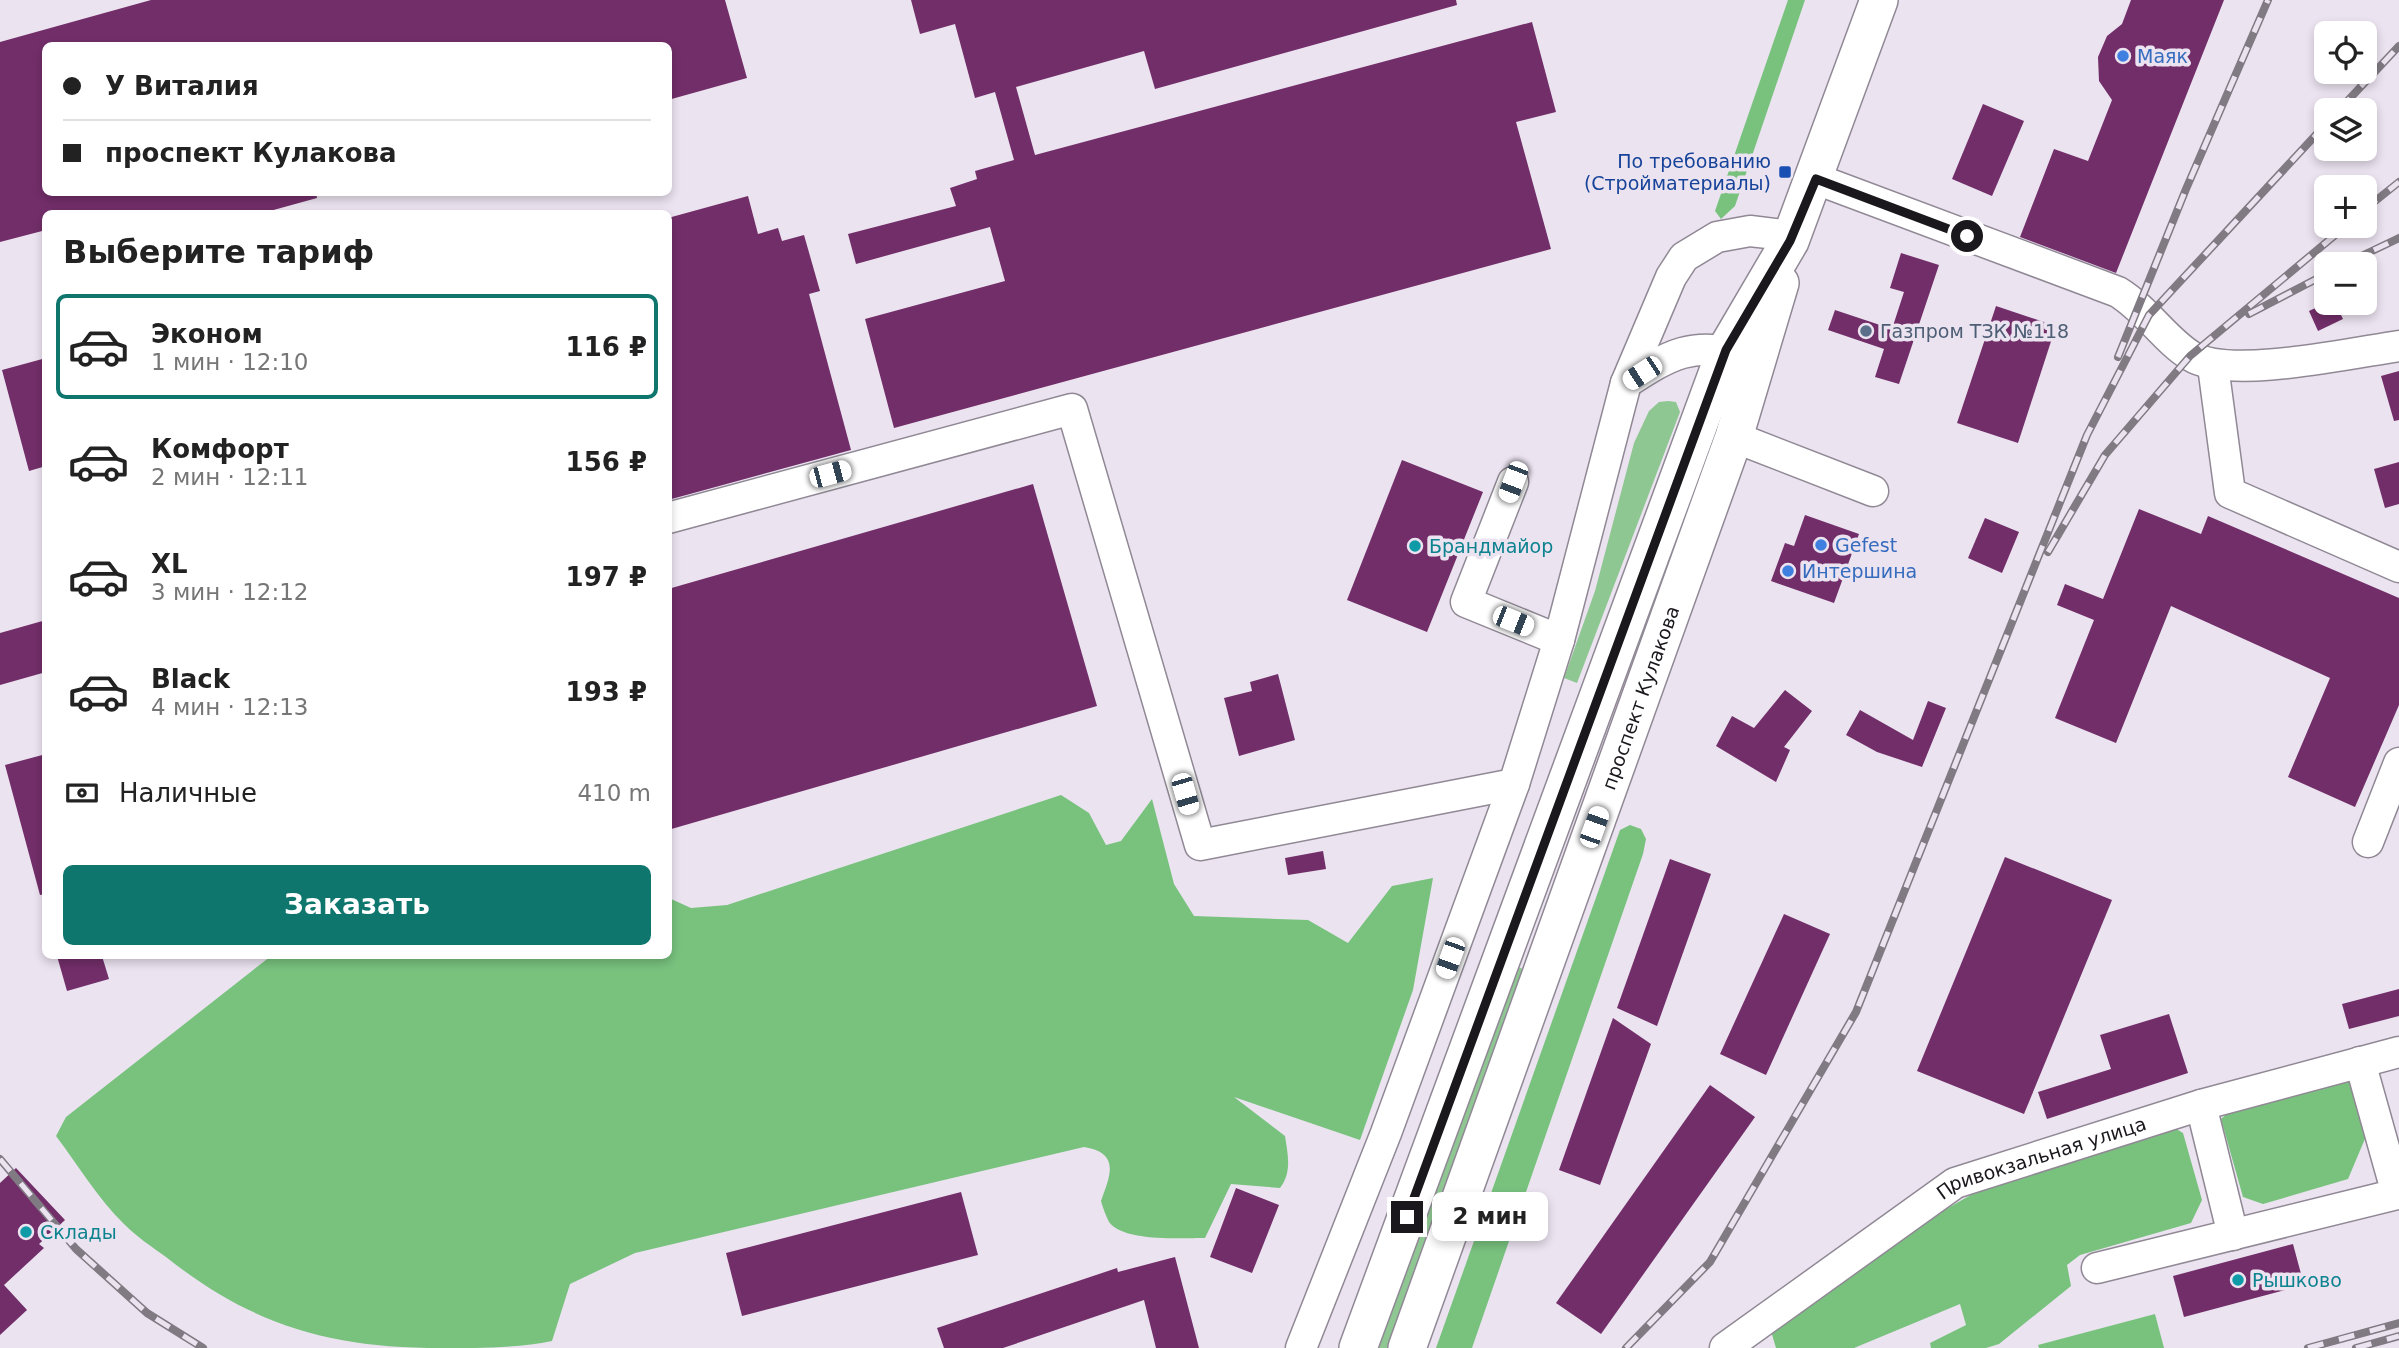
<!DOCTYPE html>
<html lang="ru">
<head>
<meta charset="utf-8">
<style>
  :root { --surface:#fff; --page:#f2f2f2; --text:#222; --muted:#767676; --line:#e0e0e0; --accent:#0f766e }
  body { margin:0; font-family:"DejaVu Sans",sans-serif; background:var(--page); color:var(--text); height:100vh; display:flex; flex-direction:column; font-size:26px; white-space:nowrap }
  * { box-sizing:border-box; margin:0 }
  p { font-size:23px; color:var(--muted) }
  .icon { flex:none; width:38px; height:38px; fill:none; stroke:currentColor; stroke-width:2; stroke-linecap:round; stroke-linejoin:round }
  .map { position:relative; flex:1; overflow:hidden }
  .sheet { position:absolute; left:42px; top:210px; width:630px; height:749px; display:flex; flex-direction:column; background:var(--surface); border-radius:10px; box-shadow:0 4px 10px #0003 }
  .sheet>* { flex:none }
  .top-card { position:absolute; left:42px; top:42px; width:630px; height:154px; border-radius:10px; box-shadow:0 4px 10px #0003; display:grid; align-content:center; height:154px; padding:0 21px; background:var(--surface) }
  .buttons { position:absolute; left:2314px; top:21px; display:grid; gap:14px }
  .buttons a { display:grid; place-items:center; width:63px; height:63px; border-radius:10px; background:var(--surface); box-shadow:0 4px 10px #0003; font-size:35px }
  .end { position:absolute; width:32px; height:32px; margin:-16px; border:9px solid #1b181d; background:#fff; box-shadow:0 0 0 4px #fff }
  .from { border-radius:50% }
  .bubble { position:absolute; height:49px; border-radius:10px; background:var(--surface); box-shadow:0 4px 10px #0003; font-size:23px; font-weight:700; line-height:49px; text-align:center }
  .car { position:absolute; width:21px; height:42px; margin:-21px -10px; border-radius:9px; box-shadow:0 0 5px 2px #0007; background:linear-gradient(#fff 24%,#345 0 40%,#fff 0 76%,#345 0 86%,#fff 0) }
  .top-card b { display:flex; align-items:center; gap:24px; height:66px; font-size:26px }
  .top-card b+b { border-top:2px solid var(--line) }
  .top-card i { width:18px; height:18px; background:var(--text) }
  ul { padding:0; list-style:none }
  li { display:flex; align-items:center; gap:21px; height:105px; margin:0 14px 10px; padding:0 7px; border:4px solid transparent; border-radius:10px }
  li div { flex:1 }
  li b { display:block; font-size:26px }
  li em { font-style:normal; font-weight:700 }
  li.selected { border-color:var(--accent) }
  li>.icon { width:63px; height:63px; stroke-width:1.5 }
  h2 { padding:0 21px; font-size:32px; line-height:84px }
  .pay { display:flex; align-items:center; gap:18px; height:77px; padding:0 21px; font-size:26px }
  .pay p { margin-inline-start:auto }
  .action { display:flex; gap:14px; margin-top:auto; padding:14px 21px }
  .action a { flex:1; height:80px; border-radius:10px; background:var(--accent); color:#fff; font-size:28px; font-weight:700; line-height:80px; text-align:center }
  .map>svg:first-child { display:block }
  .green { fill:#8ec791 }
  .forest { fill:#78c27e }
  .building { fill:#722e69 }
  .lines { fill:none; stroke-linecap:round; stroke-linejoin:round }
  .minor-casing { stroke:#908995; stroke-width:33 }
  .major-casing { stroke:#908995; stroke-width:40 }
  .minor { stroke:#fff; stroke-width:30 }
  .major { stroke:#fff; stroke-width:37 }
  .rail-casing { stroke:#807a83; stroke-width:8 }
  .rail { stroke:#ebe3f0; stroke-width:5; stroke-dasharray:16; stroke-linecap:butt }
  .route { stroke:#1b181d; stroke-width:9 }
  .shop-dot { fill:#3f7fe0; stroke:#ebe3f0; stroke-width:2.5 }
  .transit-dot { fill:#1a4fb4; stroke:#ebe3f0; stroke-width:2.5 }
  .service-dot { fill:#5c6f8a; stroke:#ebe3f0; stroke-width:2.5 }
  .culture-dot { fill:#0f9aa8; stroke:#ebe3f0; stroke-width:2.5 }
  .labels { text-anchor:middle; stroke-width:7; stroke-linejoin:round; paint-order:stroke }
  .shop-label { font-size:19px; fill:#366cbe; stroke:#ebe3f0; text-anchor:start }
  .transit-label { font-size:19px; fill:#164399; stroke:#ebe3f0; text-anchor:end }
  .service-label { font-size:19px; fill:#4e5e75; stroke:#ebe3f0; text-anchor:start }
  .culture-label { font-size:19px; fill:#0d838f; stroke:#ebe3f0; text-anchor:start }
  .street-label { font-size:19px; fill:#1b181d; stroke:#ebe3f0 }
</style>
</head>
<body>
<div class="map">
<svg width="2399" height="1348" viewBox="0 0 2399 1348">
  <rect width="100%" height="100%" fill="#ebe3f0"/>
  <g class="green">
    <path d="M1668,401L1676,402L1680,412L1577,683L1564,678L1595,591L1634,443L1649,411L1659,402Z"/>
    <path d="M1515,966L1526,970L1387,1348H1375Z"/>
  </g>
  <g class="forest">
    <path d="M1788,0H1805L1735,206L1721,219L1715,211Z"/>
    <path d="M1061,795L1089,813L1106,845L1121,841L1152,799L1174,884L1194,916L1308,920L1348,943L1392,886L1433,878L1413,990L1360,1140L1234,1097L1285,1136C1288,1156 1292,1172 1280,1188L1231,1184L1205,1238C1182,1238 1123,1242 1109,1222C1106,1216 1103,1208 1101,1201C1110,1176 1121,1153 1084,1147L635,1253L570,1284L552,1341C519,1348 476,1348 441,1348C331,1348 253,1326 166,1257C152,1247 137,1237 124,1224C98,1199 78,1165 56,1136L66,1117L271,956H668L669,898L691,908L727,905Z"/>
    <path d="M1630,825L1641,829L1646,839L1643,854L1472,1348H1436L1620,830Z"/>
    <path d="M2351,1077L2367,1134L2348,1179L2263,1204L2243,1197L2221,1119L2230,1111Z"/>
    <path d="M2173,1127L2183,1133L2202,1200L2191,1223L2080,1255L2067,1265L2071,1286L1999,1344L1986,1348H1931L1930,1343L1966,1325L1960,1304L1854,1348H1776L1771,1331L1941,1212L1990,1184Z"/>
    <path d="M2155,1314L2164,1348H2039L2038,1345Z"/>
  </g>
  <g class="building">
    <path d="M151,0H725L747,78L668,100V46H46V192H316L317,198L259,214H46V230L0,242V42Z"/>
    <path d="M911,0H1456L1457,5L1155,89L1144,51L1016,87L1035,155L1532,22L1556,112L1516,122L1551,249L894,428L865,319L1005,281L990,227L856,264L848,234L956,206L950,188L977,179L975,171L1014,160L995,92L975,98L955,24L920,34Z"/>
    <path d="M2131,0H2224L2116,273L2020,237L2054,149L2088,161L2112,100L2099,81L2098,57L2107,36L2122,24Z"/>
    <path d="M1983,104L2024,121L1992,196L1952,179Z"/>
    <path d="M748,196L758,234L778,228L782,241L804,235L820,291L809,294L851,450L668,500V218Z"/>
    <path d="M1901,253L1939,265L1899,384L1875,377L1884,349L1828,330L1835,310L1892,329L1904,292L1890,288Z"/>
    <path d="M2326,303H2335L2343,319L2318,331L2309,311Z"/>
    <path d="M1996,306L2056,326L2018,443L1957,423Z"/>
    <path d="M46,358V466L29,471L2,370Z"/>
    <path d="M2399,371V420L2394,421L2381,376Z"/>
    <path d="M1402,460L1483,492L1427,632L1347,600Z"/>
    <path d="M2399,462V504L2385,508L2374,469Z"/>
    <path d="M1033,484L1097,706L668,830V589Z"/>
    <path d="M2139,509L2201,534L2208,516L2399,598V705L2355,807L2288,777L2330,678L2171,606L2116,743L2055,718L2094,620L2057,605L2065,584L2103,599Z"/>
    <path d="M1805,515L1859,534L1834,603L1771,581L1785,543L1794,546Z"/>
    <path d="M1985,518L2019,532L2002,573L1968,558Z"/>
    <path d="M46,620V672L0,685V633Z"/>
    <path d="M1278,674L1295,740L1239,756L1224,698L1252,691L1250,682Z"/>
    <path d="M1785,690L1812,711L1784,747L1790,750L1776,782L1716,746L1732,716L1754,728Z"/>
    <path d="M1928,701L1946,708L1922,767L1877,752L1846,735L1860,710L1913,740Z"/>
    <path d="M46,754V894L40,895L5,765Z"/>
    <path d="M1323,851L1326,869L1288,875L1285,858Z"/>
    <path d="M2005,857L2112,900L2024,1114L1917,1071Z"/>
    <path d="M1670,859L1711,874L1657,1026L1617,1008Z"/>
    <path d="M1784,914L1830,934L1766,1075L1720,1054Z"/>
    <path d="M57,956H102L109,979L67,991Z"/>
    <path d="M2399,989V1016L2349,1029L2342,1004Z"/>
    <path d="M2169,1014L2188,1073L2047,1119L2038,1092L2111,1069L2100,1035Z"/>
    <path d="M1613,1018L1651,1044L1600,1185L1559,1170Z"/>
    <path d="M1710,1085L1755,1117L1601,1334L1556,1303Z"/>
    <path d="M16,1168L65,1220L39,1244L44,1248L4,1285L27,1310L0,1335V1183Z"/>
    <path d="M1236,1188L1279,1205L1252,1273L1210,1257Z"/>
    <path d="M961,1192L978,1255L742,1316L726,1253Z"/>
    <path d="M2293,1244L2304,1285L2184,1317L2173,1276Z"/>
    <path d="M1175,1257L1199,1348H1156L1144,1300L1003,1348H944L937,1328L1117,1268L1118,1272Z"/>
  </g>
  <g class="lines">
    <g class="minor-casing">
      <g id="minor">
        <path d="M1816,179L2118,292C2147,310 2165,340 2191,356C2229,380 2351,353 2399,346"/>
        <path d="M2213,366L2230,493L2399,567"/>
        <path d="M1626,383C1669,355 1693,340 1745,356"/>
        <path d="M1734,437L1873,491"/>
        <path d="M1513,482L1466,602L1559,640"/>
        <path d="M668,518L1072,409L1200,845L1514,784"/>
        <path d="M2368,842L2399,763"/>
        <path d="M2201,1105L2233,1235"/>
        <path d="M2097,1268L2397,1194L2360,1062"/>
        <path d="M1301,1348L1386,1133L1514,784L1559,640L1626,383L1671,277L1684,257L1717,237L1750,231L1793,236"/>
        <path id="s1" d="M1725,1348L1955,1183L2201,1105L2399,1052"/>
      </g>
    </g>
    <g class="major-casing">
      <g id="major">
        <path d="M1358,1348L1726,350L1790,241L1879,0"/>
        <path id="s2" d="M1407,1348L1734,437L1780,283"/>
      </g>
    </g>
    <use href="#minor" class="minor"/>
    <use href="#major" class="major"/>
    <g class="rail-casing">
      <g id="rail">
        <path d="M2339,110L2399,46"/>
        <path d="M2364,210L2399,182"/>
        <path d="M2345,264L2399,238"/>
        <path d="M2249,314L2326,274"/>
        <path d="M2118,357L2186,189L2268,0"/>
        <path d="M2048,552L2105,455L2190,356L2346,226"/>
        <path d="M0,1159L76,1249L147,1313L203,1348"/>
        <path d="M1626,1348L1710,1262L1856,1012L2087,435L2149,315L2326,124"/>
        <path d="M2308,1348L2399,1323"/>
        <path d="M2356,1348L2399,1336"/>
      </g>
    </g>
    <use href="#rail" class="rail"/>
  </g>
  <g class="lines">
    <path class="route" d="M1407,1217L1726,350L1790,241L1816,179L1967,236"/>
  </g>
  <g class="shop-dot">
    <circle cx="2123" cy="56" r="7"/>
    <circle cx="1821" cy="545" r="7"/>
    <circle cx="1788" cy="571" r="7"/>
  </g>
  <rect class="transit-dot" x="1778" y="165" width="14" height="14" rx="3.5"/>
  <circle class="service-dot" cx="1866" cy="331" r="7"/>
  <g class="culture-dot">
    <circle cx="1415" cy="546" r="7"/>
    <circle cx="26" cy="1232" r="7"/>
    <circle cx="2238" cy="1280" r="7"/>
  </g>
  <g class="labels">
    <g class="shop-label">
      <text x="2137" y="63">Маяк</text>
      <text x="1835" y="552">Gefest</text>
      <text x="1802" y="578">Интершина</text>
    </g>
    <g class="transit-label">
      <text x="1771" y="168">По требованию<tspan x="1771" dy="22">(Стройматериалы)</tspan></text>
    </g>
    <g class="service-label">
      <text x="1880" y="338">Газпром ТЗК №118</text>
    </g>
    <g class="culture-label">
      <text x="1429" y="553">Брандмайор</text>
      <text x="40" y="1239">Склады</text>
      <text x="2252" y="1287">Рышково</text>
    </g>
    <g class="street-label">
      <text dy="7" stroke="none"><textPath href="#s2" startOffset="691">проспект Кулакова</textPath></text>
      <text dy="7" stroke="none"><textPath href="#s1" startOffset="373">Привокзальная улица</textPath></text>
    </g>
  </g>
</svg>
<div class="buttons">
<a><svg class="icon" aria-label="locate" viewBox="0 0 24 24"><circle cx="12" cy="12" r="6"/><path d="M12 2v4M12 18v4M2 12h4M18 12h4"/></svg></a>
<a><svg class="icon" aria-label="layers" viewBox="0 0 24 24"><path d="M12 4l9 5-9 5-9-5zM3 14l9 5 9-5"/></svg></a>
<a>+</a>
<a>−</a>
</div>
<i class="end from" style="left:1967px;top:236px"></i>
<i class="end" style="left:1407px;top:1217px"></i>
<div class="bubble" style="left:1432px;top:1192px;width:116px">2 мин</div>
<i class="car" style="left:1642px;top:373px;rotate:237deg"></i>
<i class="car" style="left:830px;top:474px;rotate:75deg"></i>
<i class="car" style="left:1513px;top:482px;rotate:201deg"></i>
<i class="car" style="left:1513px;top:621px;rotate:112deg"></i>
<i class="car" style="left:1185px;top:794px;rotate:164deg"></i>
<i class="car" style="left:1594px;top:827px;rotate:20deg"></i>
<i class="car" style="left:1450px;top:958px;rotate:200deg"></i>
<div class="top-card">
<b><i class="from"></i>У Виталия</b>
<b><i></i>проспект Кулакова</b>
</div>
<section class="sheet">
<h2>Выберите тариф</h2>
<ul>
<li class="selected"><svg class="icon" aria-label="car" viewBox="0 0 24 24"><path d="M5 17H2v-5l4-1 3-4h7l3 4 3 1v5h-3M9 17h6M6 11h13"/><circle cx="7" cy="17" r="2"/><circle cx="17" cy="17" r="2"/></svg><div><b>Эконом</b><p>1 мин · 12:10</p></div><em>116 ₽</em></li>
<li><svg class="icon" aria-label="car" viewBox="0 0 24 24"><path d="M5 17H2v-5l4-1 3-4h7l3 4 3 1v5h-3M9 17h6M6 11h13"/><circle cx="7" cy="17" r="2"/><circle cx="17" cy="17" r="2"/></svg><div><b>Комфорт</b><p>2 мин · 12:11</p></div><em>156 ₽</em></li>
<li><svg class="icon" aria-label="car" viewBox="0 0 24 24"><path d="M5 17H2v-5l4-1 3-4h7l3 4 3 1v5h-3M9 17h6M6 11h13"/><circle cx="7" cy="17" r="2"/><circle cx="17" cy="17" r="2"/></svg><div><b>XL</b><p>3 мин · 12:12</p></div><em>197 ₽</em></li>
<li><svg class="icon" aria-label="car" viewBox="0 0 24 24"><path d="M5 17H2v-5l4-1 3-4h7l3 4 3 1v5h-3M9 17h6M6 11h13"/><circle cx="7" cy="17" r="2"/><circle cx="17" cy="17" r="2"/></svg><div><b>Black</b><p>4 мин · 12:13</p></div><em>193 ₽</em></li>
</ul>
<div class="pay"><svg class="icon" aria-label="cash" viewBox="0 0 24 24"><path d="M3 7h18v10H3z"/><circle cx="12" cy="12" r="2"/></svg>Наличные<p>410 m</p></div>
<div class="action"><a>Заказать</a></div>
</section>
</div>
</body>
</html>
